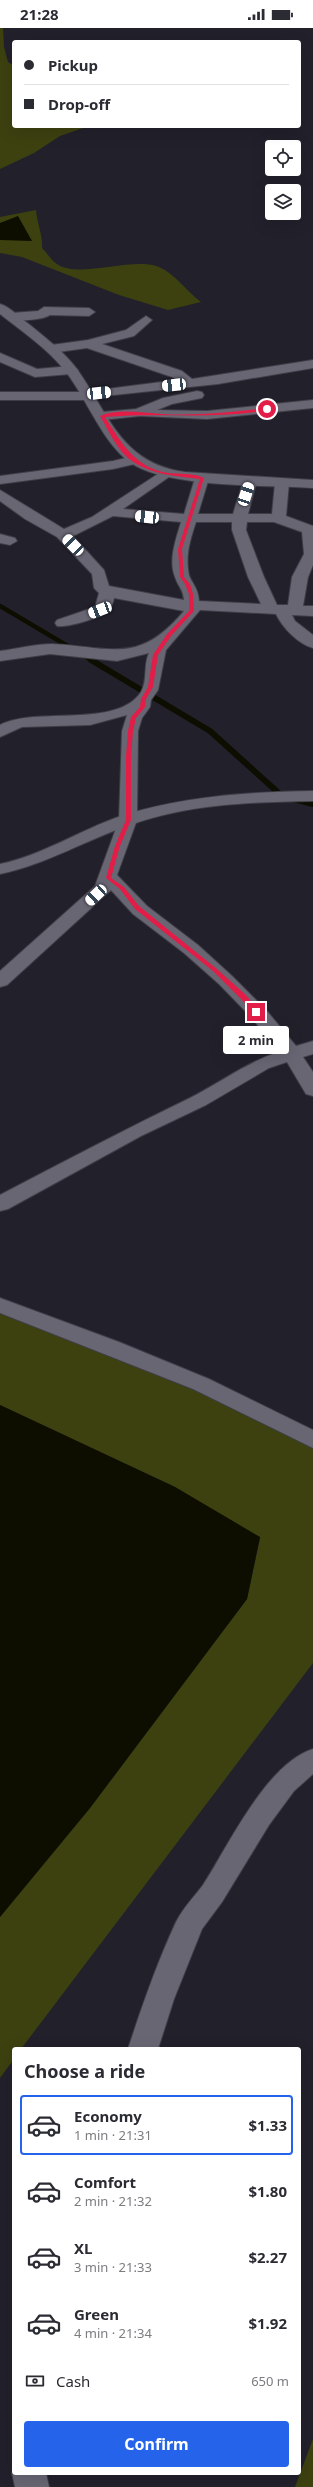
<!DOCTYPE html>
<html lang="en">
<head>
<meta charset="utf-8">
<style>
  :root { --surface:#fff; --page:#f7f7f7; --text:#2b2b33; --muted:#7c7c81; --line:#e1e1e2; --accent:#2563eb }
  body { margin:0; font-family:"Noto Sans",sans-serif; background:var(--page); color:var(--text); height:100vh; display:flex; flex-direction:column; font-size:15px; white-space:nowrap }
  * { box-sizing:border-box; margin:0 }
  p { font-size:13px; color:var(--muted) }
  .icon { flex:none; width:22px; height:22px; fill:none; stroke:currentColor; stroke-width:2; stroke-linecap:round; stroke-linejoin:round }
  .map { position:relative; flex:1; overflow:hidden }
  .panel { position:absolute; left:12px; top:2019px; width:289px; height:428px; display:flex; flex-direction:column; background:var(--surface); border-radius:4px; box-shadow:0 4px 16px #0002 }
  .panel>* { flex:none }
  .guide { position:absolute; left:12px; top:12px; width:289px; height:88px; border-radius:4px; box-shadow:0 4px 16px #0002; display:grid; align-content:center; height:88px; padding:0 12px; background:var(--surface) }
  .buttons { position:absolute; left:265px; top:112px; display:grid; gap:8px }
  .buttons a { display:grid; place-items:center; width:36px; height:36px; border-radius:4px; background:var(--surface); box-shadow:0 4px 16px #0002; font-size:20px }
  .end { position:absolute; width:18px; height:18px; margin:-9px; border:5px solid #e11d48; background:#fff; box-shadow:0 0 0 2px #fff }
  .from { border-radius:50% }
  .bubble { position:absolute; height:28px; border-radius:4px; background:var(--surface); box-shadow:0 4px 16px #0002; font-size:13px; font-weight:700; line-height:28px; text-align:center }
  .car { position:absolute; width:12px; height:24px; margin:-12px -6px; border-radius:5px; box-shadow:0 0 3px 1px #0007; background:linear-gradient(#fff 24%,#345 0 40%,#fff 0 76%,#345 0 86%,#fff 0) }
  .guide b { display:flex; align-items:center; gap:14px; height:38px; font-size:15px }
  .guide b+b { border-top:1px solid var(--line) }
  .guide i { width:10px; height:10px; background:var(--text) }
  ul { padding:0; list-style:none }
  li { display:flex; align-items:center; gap:12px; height:60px; margin:0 8px 6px; padding:0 4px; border:2px solid transparent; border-radius:4px }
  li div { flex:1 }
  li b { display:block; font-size:15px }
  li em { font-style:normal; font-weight:700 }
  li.active { border-color:var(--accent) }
  li>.icon { width:36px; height:36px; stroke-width:1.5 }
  h2 { padding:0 12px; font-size:18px; line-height:48px }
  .pay { display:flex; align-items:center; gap:10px; height:44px; padding:0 12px; font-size:15px }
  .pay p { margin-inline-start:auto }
  .primary-button { display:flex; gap:8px; margin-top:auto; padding:8px 12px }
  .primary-button a { flex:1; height:46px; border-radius:4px; background:var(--accent); color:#fff; font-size:16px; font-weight:700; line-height:46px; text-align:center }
  .status { display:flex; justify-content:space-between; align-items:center; height:28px; padding:0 20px; background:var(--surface); direction:ltr }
  .status svg { height:11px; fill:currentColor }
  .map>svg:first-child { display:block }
  .green { fill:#3d4110 }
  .water { fill:#0d0e00 }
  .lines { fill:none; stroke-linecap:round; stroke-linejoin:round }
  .stream-far1 { stroke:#0d0e00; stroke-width:4.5 }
  .stream { stroke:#0d0e00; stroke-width:6 }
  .minor-casing { stroke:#3f3d46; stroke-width:2 }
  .tertiary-casing { stroke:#3f3d46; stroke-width:2 }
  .minor { fill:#686673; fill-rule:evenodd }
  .tertiary { fill:#686673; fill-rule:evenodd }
  .route { fill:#e11d48 }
</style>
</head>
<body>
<div class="status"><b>21:28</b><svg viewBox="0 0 49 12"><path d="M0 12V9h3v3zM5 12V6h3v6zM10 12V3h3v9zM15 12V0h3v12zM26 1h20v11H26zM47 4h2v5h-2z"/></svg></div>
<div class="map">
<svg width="313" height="2459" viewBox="0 0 313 2459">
  <rect width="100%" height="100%" fill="#22202b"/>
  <g class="green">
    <path d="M0,0H3L4,19L8,34L14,38V55L11,57L14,58V98H89L60,108L34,125L0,141Z"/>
    <path d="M36,182C37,195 43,208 42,220C47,225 51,232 57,236C79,251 128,230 156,238C174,244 186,263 201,274L168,282L119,267L22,229L0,225V212H32L5,194L0,195V189Z"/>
    <path d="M0,1281L313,1410V1635L21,2021H14V2031L0,2050V1889L90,1780L247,1571L260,1510L175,1459L0,1377Z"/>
    <path d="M313,2411V2459H295Z"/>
  </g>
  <g class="water">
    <path d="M18,188L32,213L0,212V195Z"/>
    <path d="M0,1377L175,1459L260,1509L247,1571L90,1780L0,1889Z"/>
  </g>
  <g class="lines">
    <path class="stream-far1" d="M0,578L93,633"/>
    <path class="stream" d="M91,632L210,703L282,768L313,776"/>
    <g class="minor-casing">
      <g id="minor">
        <path d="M44,279L89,280L95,284L89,288L50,287C44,292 9,295 5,289L11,285L38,283Z"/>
        <path d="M146,288L152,292L134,308L102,316L182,343L192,351L313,332V340L218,356L95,369L89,372H0V364H83L177,352L172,349L87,320L51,325L45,321L51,317L88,312L126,302Z"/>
        <path d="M0,325L37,341L71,338L78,342L71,346L35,349L0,334Z"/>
        <path d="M197,363L202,364L204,367L202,370L172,376L157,382L207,383L313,372V380L207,391L140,388L102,392L95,388L102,384L136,381L163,370Z"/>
        <path d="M134,428L139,429L141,432L139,435L113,441L0,456V448L113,433Z"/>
        <path d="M164,442L171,446L169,449L123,481L184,486L195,450L202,446L209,450L198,486H233L243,453L250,449L257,453L248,486H272L275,455L277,452H287L289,455L286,488L313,498V537L308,549L303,578H313V588L292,587L295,593L313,607V620C298,616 282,599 276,586L200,582L166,622L158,662L151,672L150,679L142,690L138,703L137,792L117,847L147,878L198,917L232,948L266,982L296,1018L313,1013V1026L303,1029L313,1044V1068L306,1066L287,1034L269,1040L206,1077L141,1108L8,1181L0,1183V1167C63,1134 126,1101 190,1070C221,1054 247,1034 279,1024L252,990L219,956L184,925L133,886L111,862L7,957L0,959V943L95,858L119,792L122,703L127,687L90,697L22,699L0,709V697C35,678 117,701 141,664C148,652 143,637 149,625L117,633L50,626L0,633V623C16,621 35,616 52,616C112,619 139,637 184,583L114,570C113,576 111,580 107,584C100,590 66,600 57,598L55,595L57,592L95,579L99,565L94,560L92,546L57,509L25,491L0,473V462L64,501L92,489ZM113,488L181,494C176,511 168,532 175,549C178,559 183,560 184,572L109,558L104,542L73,508ZM196,494H232V502L248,549L261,576L199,573C198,559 192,556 189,547C185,528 190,512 196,494ZM247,494H274L302,504L304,526L292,549L288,577H277L264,549L246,502Z"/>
        <path d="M0,506L15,510L17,513L10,517L0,515Z"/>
        <path d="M0,1270L119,1314L209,1351L313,1402V1420L193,1361L0,1285Z"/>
        <path d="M313,1721V1746L294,1763L269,1797L222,1874L202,1901L174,1971L158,2021H128C142,1978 157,1935 176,1894C183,1880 194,1869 203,1857C229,1817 266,1736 313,1721Z"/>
        <path d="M14,2440V2445H46L49,2459H15L12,2445Z"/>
      </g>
    </g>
    <g class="tertiary-casing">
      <g id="tertiary">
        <path d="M0,276C11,279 21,291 30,297C46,310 64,324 77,341C110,388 121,435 185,444L313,452V460C267,457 167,460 131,435C103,416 87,371 66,344C48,321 23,304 0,286Z"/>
        <path d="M313,763V773C253,774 190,776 133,796C87,811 48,836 0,846V836C43,827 80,802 121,788C183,768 249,764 313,763Z"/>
      </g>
    </g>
    <use href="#minor" class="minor"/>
    <use href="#tertiary" class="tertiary"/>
  </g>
  <path class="route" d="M267,380L268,382C214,392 159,384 105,389C121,414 135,440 168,445C179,446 195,445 204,450L182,521L184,549L190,556L193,566L194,583L171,608L158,627L153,659L146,671L145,679L136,690L133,703L131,728V792L120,818L111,850L124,859L139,878L217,941L247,968L259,984L256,986L213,943L135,881L120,861L106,850L115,818L126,792V728L128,703L131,689L140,679L141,671L148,659L153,627L167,606L189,583V566L185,556L180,549L178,521L200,451C177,448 152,447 132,433C118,424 109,403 100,388C118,380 143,385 162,386C197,388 232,384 267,380Z"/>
</svg>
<div class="buttons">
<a><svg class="icon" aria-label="locate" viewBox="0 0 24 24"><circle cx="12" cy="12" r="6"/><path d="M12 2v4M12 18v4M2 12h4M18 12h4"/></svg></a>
<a><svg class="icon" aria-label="layers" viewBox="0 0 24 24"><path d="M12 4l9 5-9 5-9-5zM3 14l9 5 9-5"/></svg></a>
</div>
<i class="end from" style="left:267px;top:381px"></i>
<i class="end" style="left:256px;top:984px"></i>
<div class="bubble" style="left:223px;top:998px;width:66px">2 min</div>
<i class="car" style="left:174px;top:357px;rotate:264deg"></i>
<i class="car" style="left:99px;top:365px;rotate:84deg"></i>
<i class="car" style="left:246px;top:466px;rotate:18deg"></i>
<i class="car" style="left:147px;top:489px;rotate:276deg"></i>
<i class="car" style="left:73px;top:517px;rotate:315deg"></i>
<i class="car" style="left:100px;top:582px;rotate:249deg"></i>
<i class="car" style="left:96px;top:867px;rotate:227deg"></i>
<div class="guide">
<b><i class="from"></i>Pickup</b>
<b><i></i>Drop-off</b>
</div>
<section class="panel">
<h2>Choose a ride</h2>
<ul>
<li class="active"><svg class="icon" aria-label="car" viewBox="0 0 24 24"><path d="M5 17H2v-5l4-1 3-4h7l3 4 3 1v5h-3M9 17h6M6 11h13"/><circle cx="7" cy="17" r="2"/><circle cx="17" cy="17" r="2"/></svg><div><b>Economy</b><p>1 min · 21:31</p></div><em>$1.33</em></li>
<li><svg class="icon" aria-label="car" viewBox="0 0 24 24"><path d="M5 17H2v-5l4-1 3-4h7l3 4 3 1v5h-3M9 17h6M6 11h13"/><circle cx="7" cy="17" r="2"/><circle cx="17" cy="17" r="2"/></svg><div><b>Comfort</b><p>2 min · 21:32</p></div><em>$1.80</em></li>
<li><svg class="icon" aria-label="car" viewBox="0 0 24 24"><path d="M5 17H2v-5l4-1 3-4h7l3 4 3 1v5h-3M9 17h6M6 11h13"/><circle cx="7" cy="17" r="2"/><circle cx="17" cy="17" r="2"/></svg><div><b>XL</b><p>3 min · 21:33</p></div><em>$2.27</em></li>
<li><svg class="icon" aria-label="car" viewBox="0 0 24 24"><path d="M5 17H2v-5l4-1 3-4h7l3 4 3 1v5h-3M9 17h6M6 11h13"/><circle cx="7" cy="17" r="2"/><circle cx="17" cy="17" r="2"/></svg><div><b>Green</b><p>4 min · 21:34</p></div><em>$1.92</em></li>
</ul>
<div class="pay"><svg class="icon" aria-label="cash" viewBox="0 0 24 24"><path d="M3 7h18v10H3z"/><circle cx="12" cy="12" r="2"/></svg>Cash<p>650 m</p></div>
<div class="primary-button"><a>Confirm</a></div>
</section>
</div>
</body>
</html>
